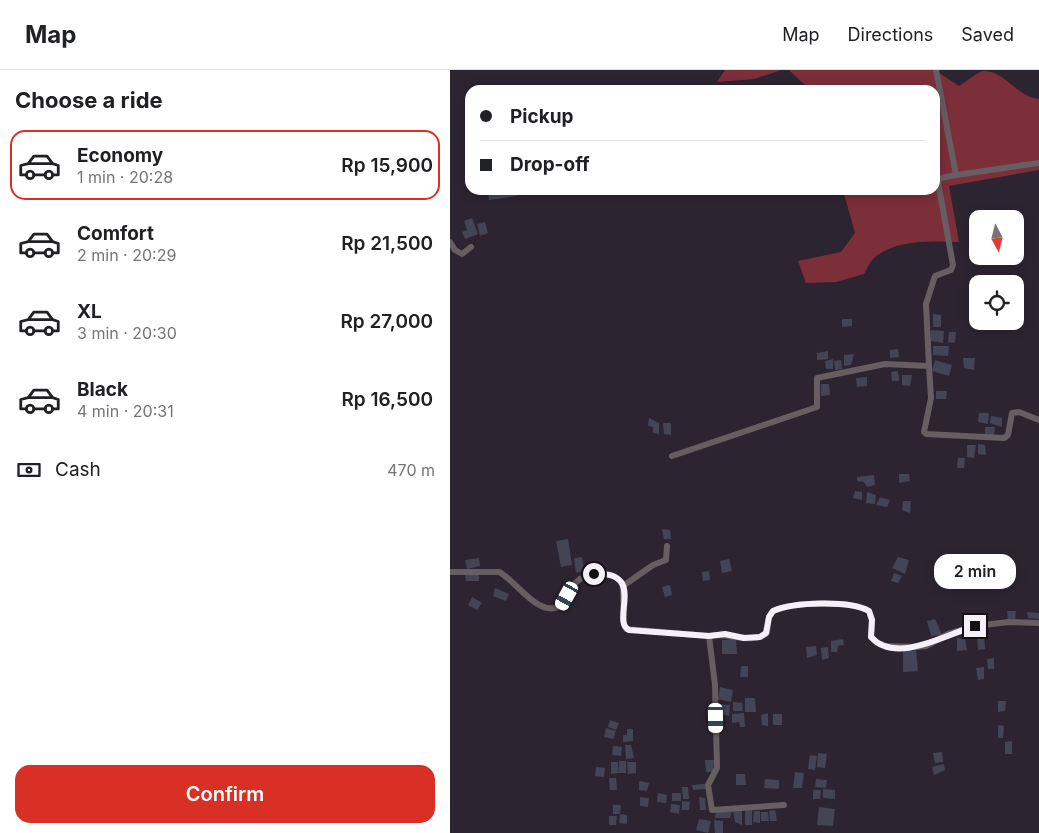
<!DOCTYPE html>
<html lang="en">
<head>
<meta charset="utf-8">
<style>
  :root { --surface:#fff; --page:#f2f2f2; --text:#202124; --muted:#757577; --line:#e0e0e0; --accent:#d93025 }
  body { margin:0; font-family:Inter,sans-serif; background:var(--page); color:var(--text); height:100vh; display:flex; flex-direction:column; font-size:19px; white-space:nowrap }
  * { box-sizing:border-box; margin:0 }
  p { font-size:16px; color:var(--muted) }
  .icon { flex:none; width:28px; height:28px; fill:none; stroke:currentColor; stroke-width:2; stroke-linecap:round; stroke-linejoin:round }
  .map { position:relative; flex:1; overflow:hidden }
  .panel { display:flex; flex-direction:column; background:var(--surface); width:450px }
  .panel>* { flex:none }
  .hud { position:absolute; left:15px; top:15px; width:475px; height:110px; border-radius:15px; box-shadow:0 2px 12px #0003; display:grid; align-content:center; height:110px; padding:0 15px; background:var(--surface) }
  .needle { width:32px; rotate:173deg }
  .tools { position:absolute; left:519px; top:140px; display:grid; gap:10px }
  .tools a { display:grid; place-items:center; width:55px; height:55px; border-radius:10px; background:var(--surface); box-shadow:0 2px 12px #0003; font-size:25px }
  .end { position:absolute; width:22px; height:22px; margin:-11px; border:6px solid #f5eff9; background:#111; box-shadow:0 0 0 2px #111 }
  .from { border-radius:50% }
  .bubble { position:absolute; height:35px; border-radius:15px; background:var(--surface); box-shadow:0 2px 12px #0003; font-size:16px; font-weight:600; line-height:35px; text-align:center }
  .car { position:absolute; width:15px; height:30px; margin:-15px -8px; border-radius:6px; box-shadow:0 0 4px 1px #0007; background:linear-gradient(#fff 24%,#345 0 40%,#fff 0 76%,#345 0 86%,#fff 0) }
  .hud b { display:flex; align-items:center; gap:18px; height:48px; font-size:19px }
  .hud b+b { border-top:1px solid var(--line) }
  .hud i { width:12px; height:12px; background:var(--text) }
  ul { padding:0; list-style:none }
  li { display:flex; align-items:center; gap:15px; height:70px; margin:0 10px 8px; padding:0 5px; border:2px solid transparent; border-radius:15px }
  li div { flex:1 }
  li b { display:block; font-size:19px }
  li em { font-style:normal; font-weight:600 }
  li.on { border-color:var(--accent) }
  li>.icon { width:45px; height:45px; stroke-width:1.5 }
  h2 { padding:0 15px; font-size:22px; line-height:60px }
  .pay { display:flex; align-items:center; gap:12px; height:55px; padding:0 15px; font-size:19px }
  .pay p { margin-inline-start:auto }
  .action { display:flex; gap:10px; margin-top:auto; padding:10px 15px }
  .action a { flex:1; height:58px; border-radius:15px; background:var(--accent); color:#fff; font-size:20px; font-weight:600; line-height:58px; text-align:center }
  header { display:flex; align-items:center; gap:30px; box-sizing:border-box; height:70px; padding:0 25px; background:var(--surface); border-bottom:1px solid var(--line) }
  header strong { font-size:24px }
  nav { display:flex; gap:28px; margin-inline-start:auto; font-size:18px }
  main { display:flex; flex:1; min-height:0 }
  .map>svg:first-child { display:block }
  .green { fill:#7c2e39 }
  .building { fill:#434455 }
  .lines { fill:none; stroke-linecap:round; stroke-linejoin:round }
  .street { stroke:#665e62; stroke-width:6 }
  .route { stroke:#f5eff9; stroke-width:6 }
</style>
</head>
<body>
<header>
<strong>Map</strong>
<nav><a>Map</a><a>Directions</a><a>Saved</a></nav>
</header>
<main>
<section class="panel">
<h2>Choose a ride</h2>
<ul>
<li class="on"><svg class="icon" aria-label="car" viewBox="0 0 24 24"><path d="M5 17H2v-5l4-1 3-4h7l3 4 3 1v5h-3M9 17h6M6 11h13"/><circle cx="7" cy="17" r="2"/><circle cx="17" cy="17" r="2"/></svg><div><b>Economy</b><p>1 min · 20:28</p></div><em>Rp 15,900</em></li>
<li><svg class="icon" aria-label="car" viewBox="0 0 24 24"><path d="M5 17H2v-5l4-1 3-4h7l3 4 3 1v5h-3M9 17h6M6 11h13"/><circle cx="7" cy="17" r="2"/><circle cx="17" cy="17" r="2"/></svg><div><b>Comfort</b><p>2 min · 20:29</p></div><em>Rp 21,500</em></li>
<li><svg class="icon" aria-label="car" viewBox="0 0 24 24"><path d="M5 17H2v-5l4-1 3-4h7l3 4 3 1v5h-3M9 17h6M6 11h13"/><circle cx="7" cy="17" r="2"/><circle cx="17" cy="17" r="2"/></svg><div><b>XL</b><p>3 min · 20:30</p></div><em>Rp 27,000</em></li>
<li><svg class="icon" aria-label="car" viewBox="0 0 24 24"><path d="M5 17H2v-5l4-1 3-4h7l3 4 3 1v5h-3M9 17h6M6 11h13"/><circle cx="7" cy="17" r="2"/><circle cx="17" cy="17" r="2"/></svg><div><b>Black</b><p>4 min · 20:31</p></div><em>Rp 16,500</em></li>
</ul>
<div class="pay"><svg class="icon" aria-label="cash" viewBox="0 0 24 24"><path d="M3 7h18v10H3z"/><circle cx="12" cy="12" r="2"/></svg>Cash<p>470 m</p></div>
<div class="action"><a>Confirm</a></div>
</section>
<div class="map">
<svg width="589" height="763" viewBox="0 0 589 763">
  <rect width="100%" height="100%" fill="#2d2432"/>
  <g class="green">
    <path d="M275,0H332L304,9L267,12Z"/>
    <path d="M339,0H485L509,16C516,12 526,3 533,1C555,0 566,27 589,29V100L499,116L509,172C483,171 447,169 425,187C420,191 417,199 414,204L386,212L356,213L348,191L391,182L405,163L393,120H485V20H356L358,18Z"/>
  </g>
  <g class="building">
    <path d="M38,120H66L67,126L39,130Z"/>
    <path d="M22,148L28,164L15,169L12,162L17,160L14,151Z"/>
    <path d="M35,152L38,163L30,166L27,154Z"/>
    <path d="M483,244L491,245V257H483Z"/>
    <path d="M392,249H402V256L392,257Z"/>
    <path d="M481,260L494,261L493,273L480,271Z"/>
    <path d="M499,262H506L505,273L498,272Z"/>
    <path d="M483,276H499L498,286L483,285Z"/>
    <path d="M448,279L449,287L440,288V280Z"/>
    <path d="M378,281V289L367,290V283Z"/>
    <path d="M404,284L401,295L394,296V285Z"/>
    <path d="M513,288H525L524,300L514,298Z"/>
    <path d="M383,289V299H376L375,291Z"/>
    <path d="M391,290L392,299L385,300L384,291Z"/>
    <path d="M485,290L502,295L499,306L482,301Z"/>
    <path d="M448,301L449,311H442L441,302Z"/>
    <path d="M452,305H462L460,316L452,315Z"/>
    <path d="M417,307V316L407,317L406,308Z"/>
    <path d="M371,314H379L380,325L371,326Z"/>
    <path d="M486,321H497L496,329H486Z"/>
    <path d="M529,343H539L538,354L528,352Z"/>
    <path d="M541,346L552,348V357L540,353Z"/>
    <path d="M199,348L209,353V364L203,363V357L198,356Z"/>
    <path d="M213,353H221V365L214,364Z"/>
    <path d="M535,357H545L544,366L535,365Z"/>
    <path d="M528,374L535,375L536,385L528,384Z"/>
    <path d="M517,375H526L524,388L517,387Z"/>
    <path d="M508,388H515L514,398H507Z"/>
    <path d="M449,404H459L460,411L449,413Z"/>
    <path d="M424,405L425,415L417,417L414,412L407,411V407Z"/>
    <path d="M405,421L412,422V430L403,428Z"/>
    <path d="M417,422L426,425L425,434L416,433Z"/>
    <path d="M430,427L440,430L437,437L426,435Z"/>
    <path d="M453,431H461L460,443L452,440Z"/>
    <path d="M212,459L220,460L221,469H214Z"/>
    <path d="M118,469L122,495L111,497L106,471Z"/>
    <path d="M132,487L134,501L126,503L124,488Z"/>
    <path d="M448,487L459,490L455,504L442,498Z"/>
    <path d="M29,488L30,496L17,499L15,490Z"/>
    <path d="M279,489L282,501L272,503L270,491Z"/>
    <path d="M259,501L260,510L253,511L252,502Z"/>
    <path d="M15,503H29V511H16Z"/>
    <path d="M444,503L452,506L448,513L441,511Z"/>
    <path d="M220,515L222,525L215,527L212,517Z"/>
    <path d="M45,518L59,524L56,531L43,526Z"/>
    <path d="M22,527L32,533L27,540L18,535Z"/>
    <path d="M557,541H566L565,549L558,550Z"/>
    <path d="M577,542L589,543V549L578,548Z"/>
    <path d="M485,549L492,565L481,566L477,551Z"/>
    <path d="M534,563L535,579L528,580L527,566Z"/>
    <path d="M507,568L515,569L517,580L507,581Z"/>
    <path d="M286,569L287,584H272V570Z"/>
    <path d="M393,569L394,575L388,576L387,582H381V571Z"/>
    <path d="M366,576L367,585L357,588L356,577Z"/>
    <path d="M378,577L379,588L372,590L371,578Z"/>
    <path d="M466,580L468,601L453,602V581Z"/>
    <path d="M544,588V599H538L537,589Z"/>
    <path d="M291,596H298V607H290Z"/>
    <path d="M534,597V609L528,610L526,598Z"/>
    <path d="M270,617L283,620L281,632L268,629Z"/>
    <path d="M295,628H305L306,642H295Z"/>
    <path d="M548,631H556L555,641L548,642Z"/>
    <path d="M283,632L292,633L293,641H283Z"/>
    <path d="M268,634L280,635L279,646L268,643Z"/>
    <path d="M294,643L295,657H290L289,652L282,653V644Z"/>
    <path d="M318,643V656L312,655L311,645Z"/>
    <rect x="323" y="644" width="9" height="11"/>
    <path d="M160,650L169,653L166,660L158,657Z"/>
    <path d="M548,655L554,656L553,668H548Z"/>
    <path d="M156,658L166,661L163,669L154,667Z"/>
    <path d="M177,659H183V671L173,672V665H177Z"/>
    <path d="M562,671V684H555V672Z"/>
    <path d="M175,675H181L184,688L176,689Z"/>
    <path d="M163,676L172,677L171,686L162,685Z"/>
    <path d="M492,682L493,692L485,693L483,683Z"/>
    <path d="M368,683L377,684L375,698L367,697Z"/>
    <path d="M360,685L367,686L365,700L358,699Z"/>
    <path d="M255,690H264L263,702H256Z"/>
    <rect x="169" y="691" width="7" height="12"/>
    <path d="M161,692H168L169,703L161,704Z"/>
    <path d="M177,692H186V703L178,704Z"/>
    <path d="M494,694L495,700L484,705L482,697Z"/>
    <path d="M146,697L155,698L154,707L145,706Z"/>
    <path d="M345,702L354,703L352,718H343Z"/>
    <path d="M286,704H295L296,715H286Z"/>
    <path d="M159,708H166L167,720H160Z"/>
    <path d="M315,709L329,710V719L314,718Z"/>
    <path d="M366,709L377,710L376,718L365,717Z"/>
    <path d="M189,711L199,713L197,721L189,720Z"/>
    <path d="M255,714L256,719L243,720L242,715Z"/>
    <path d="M232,717H238L239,729H233Z"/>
    <path d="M373,719L385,720V729L373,728Z"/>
    <path d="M363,720H371L370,729H363Z"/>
    <path d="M208,723L217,725L216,733L207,732Z"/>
    <rect x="222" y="723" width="9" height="8"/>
    <path d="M190,727L199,728L198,737L190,736Z"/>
    <path d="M249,727L255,728L256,740H250Z"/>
    <path d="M232,731L240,732L239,740H232Z"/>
    <path d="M221,734L230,735L229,744L220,742Z"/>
    <path d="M163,735H171L170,744H163Z"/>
    <path d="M369,737L385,739L383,756L367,755Z"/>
    <path d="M292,740V755L285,752L283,741Z"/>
    <path d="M302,740V755H295V741Z"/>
    <path d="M325,740L327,751H320L319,741Z"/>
    <path d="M282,741L280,748H265L266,742Z"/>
    <path d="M304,741H310V753L303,752Z"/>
    <path d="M311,742H318L319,751H311Z"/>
    <path d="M170,744L177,745V754L169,753Z"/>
    <path d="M159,746H167L166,755H159Z"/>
    <path d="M249,749L261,751L258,763L246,760Z"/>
    <path d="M264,750L273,751V763H265Z"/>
  </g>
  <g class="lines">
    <g class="street">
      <path d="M486,0L506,105L589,93"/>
      <path d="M0,172L5,180L12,184L21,177"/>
      <path d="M479,296L476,234L485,206L501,200L503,195L488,112L491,108L506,105"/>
      <path d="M222,386L367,337V308L435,294L479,296L481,328L474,362L476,364L554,368L558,365L562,343L569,342L589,350"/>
      <path d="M0,502H49C67,511 89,550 112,535C117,526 121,515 130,509C143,501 166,500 173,516L174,554L176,559L259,566"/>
      <path d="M173,516L203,495L216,490L217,476"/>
      <path d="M334,735L262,740L258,715L267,698L265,615L259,566C277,562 303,575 317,563L319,547L323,541C344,532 399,530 419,541L422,550L421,567L427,573L436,576L465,577L476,576L498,564L525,556L559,552L589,553"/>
    </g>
  </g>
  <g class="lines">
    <path class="route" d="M144,504C198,501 160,551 179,560L259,566L275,564L294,568L310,567L316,563L319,547L323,541C343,532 400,530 419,541L422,550L421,567C446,595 497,564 525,556"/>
  </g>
</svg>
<div class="tools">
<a><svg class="needle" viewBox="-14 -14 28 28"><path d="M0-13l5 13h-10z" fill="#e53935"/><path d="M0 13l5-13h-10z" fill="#757577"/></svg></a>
<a><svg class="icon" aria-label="locate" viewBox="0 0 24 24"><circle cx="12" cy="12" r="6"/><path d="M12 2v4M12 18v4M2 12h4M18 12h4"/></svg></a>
</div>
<i class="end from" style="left:144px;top:504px"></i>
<i class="end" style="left:525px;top:556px"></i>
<div class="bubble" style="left:484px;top:484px;width:82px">2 min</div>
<i class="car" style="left:117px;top:526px;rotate:209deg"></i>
<i class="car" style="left:266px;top:648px;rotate:179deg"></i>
<div class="hud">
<b><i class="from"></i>Pickup</b>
<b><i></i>Drop-off</b>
</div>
</div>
</main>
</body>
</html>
